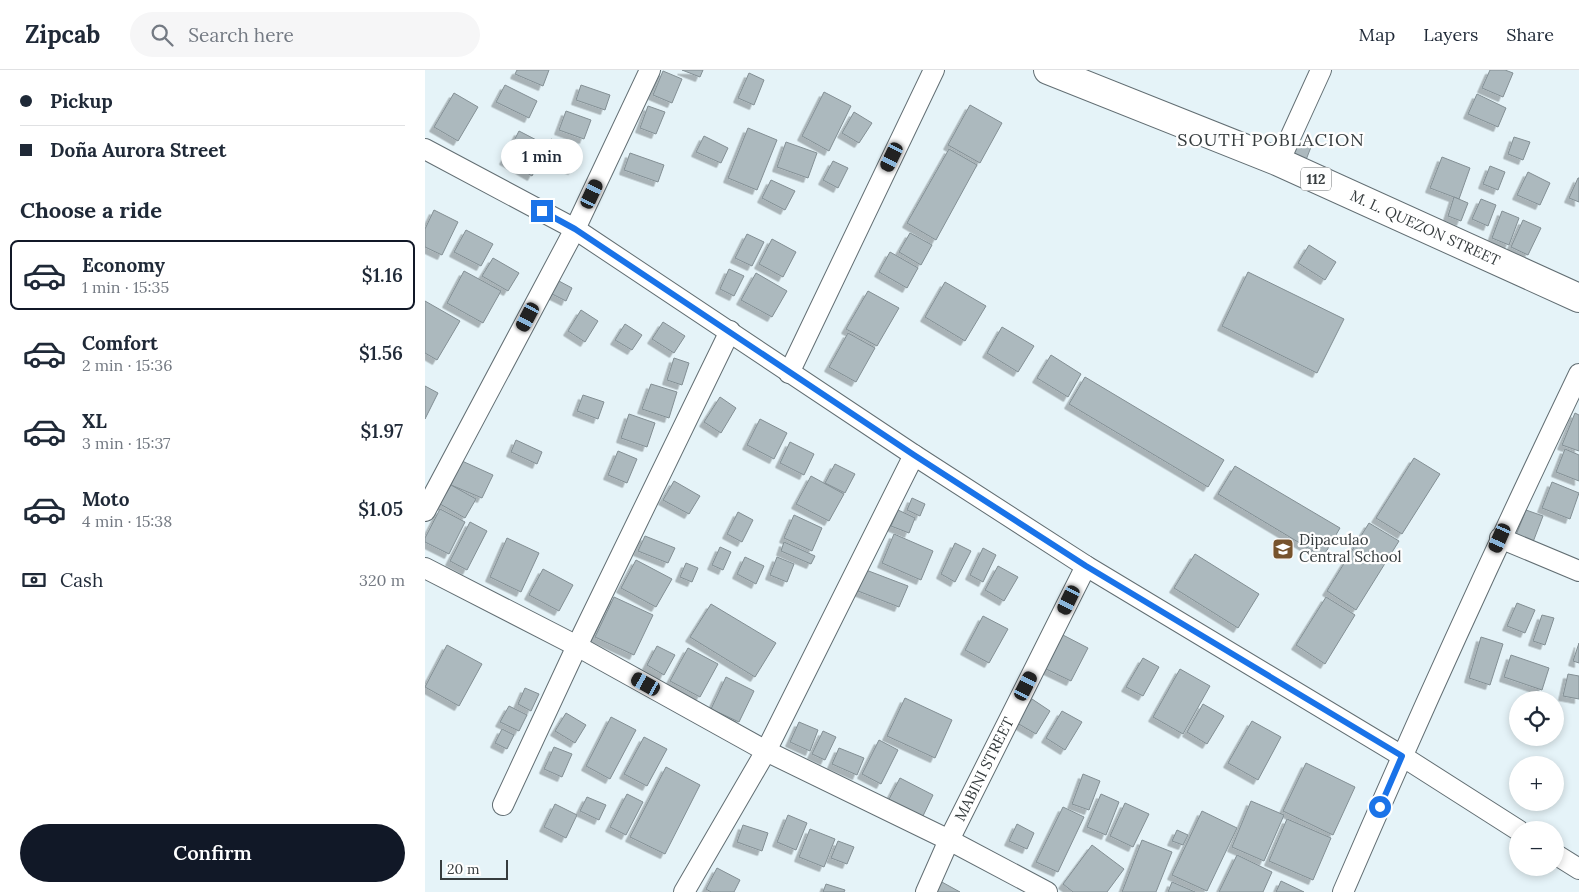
<!DOCTYPE html>
<html lang="en">
<head>
<meta charset="utf-8">
<style>
  :root { --surface:#fff; --page:#f6f6f7; --text:#1f2937; --muted:#747a83; --line:#e0e1e3; --accent:#111827 }
  body { margin:0; font-family:Lora,serif; background:var(--page); color:var(--text); height:100vh; display:flex; flex-direction:column; font-size:19px; white-space:nowrap }
  * { box-sizing:border-box; margin:0 }
  p { font-size:16px; color:var(--muted) }
  .icon { flex:none; width:28px; height:28px; fill:none; stroke:currentColor; stroke-width:2; stroke-linecap:round; stroke-linejoin:round }
  .map { position:relative; flex:1; overflow:hidden }
  .panel { display:flex; flex-direction:column; background:var(--surface); width:425px }
  .panel>* { flex:none }
  .top-card { display:grid; align-content:center; height:110px; padding:0 20px; background:var(--surface) }
  .buttons { position:absolute; left:1084px; top:621px; display:grid; gap:10px }
  .buttons a { display:grid; place-items:center; width:55px; height:55px; border-radius:50%; background:var(--surface); box-shadow:0 2px 8px #0003; font-size:25px }
  .scale { position:absolute; left:15px; bottom:12px; width:68px; box-sizing:border-box; padding-left:5px; border:2px solid #363c3e; border-top:0; font-size:14px; line-height:18px; white-space:nowrap; color:#363c3e; -webkit-text-stroke:4px #fefefe; paint-order:stroke }
  .end { position:absolute; width:22px; height:22px; margin:-11px; border:6px solid #1a73e8; background:#fff; box-shadow:0 0 0 2px #fff }
  .from { border-radius:50% }
  .bubble { position:absolute; height:35px; border-radius:18px; background:var(--surface); box-shadow:0 2px 8px #0003; font-size:16px; font-weight:600; line-height:35px; text-align:center }
  .car { position:absolute; width:15px; height:30px; margin:-15px -8px; border-radius:6px; box-shadow:0 0 4px 1px #0007; background:linear-gradient(#222 24%,#8ab4d8 0 40%,#222 0 76%,#8ab4d8 0 86%,#222 0) }
  .top-card b { display:flex; align-items:center; gap:18px; height:48px; font-size:19px }
  .top-card b+b { border-top:1px solid var(--line) }
  .top-card i { width:12px; height:12px; background:var(--text) }
  ul { padding:0; list-style:none }
  li { display:flex; align-items:center; gap:15px; height:70px; margin:0 10px 8px; padding:0 10px; border:2px solid transparent; border-radius:8px }
  li div { flex:1 }
  li b { display:block; font-size:19px }
  li em { font-style:normal; font-weight:600 }
  li.current { border-color:var(--accent) }
  li>.icon { width:45px; height:45px; stroke-width:1.5 }
  h2 { padding:0 20px; font-size:22px; line-height:60px }
  .pay { display:flex; align-items:center; gap:12px; height:55px; padding:0 20px; font-size:19px }
  .pay p { margin-inline-start:auto }
  .primary-button { display:flex; gap:10px; margin-top:auto; padding:10px 20px }
  .primary-button a { flex:1; height:58px; border-radius:30px; background:var(--accent); color:#fff; font-size:20px; font-weight:600; line-height:58px; text-align:center }
  header { display:flex; align-items:center; gap:30px; box-sizing:border-box; height:70px; padding:0 25px; background:var(--surface); border-bottom:1px solid var(--line) }
  header strong { font-size:24px }
  nav { display:flex; gap:28px; margin-inline-start:auto; font-size:18px }
  .search { width:350px; height:45px; background:var(--page); display:flex; align-items:center; gap:12px; box-sizing:border-box; padding:0 18px; border-radius:28px; color:var(--muted); font-size:19px }
  main { display:flex; flex:1; min-height:0 }
  .map>svg:first-child { display:block }
  .building { fill:#acb9be; stroke:#838f94; filter:url(#shadow) }
  .lines { fill:none; stroke-linecap:round; stroke-linejoin:round }
  .street-casing { stroke:#626e73; stroke-width:22 }
  .primary-casing { stroke:#626e73; stroke-width:30 }
  .street { stroke:#fff; stroke-width:20 }
  .primary { stroke:#fff; stroke-width:28 }
  .route { stroke:#1a73e8; stroke-width:6 }
  .labels { text-anchor:middle; stroke-width:4.5; stroke-linejoin:round; paint-order:stroke }
  .shield { fill:#fefefe; stroke:#727678; stroke-width:1 }
  .shield-label { font-size:14px; font-weight:bold; fill:#363c3e }
  .street-label { font-size:15px; fill:#363c3e; stroke:#fefefe }
  .poi-label { font-size:15px; fill:#363c3e; stroke:#fefefe; text-anchor:start }
  .quarter-label { font-size:18px; letter-spacing:1px; fill:#363c3e; stroke:#fefefe }
</style>
</head>
<body>
<header>
<strong>Zipcab</strong>
<div class="search"><svg class="icon" aria-label="search" viewBox="0 0 24 24"><circle cx="10" cy="10" r="6"/><path d="M15 15l6 6"/></svg>Search here</div>
<nav><a>Map</a><a>Layers</a><a>Share</a></nav>
</header>
<main>
<section class="panel">
<div class="top-card">
<b><i class="from"></i>Pickup</b>
<b><i></i>Doña Aurora Street</b>
</div>
<h2>Choose a ride</h2>
<ul>
<li class="current"><svg class="icon" aria-label="car" viewBox="0 0 24 24"><path d="M5 17H2v-5l4-1 3-4h7l3 4 3 1v5h-3M9 17h6M6 11h13"/><circle cx="7" cy="17" r="2"/><circle cx="17" cy="17" r="2"/></svg><div><b>Economy</b><p>1 min · 15:35</p></div><em>$1.16</em></li>
<li><svg class="icon" aria-label="car" viewBox="0 0 24 24"><path d="M5 17H2v-5l4-1 3-4h7l3 4 3 1v5h-3M9 17h6M6 11h13"/><circle cx="7" cy="17" r="2"/><circle cx="17" cy="17" r="2"/></svg><div><b>Comfort</b><p>2 min · 15:36</p></div><em>$1.56</em></li>
<li><svg class="icon" aria-label="car" viewBox="0 0 24 24"><path d="M5 17H2v-5l4-1 3-4h7l3 4 3 1v5h-3M9 17h6M6 11h13"/><circle cx="7" cy="17" r="2"/><circle cx="17" cy="17" r="2"/></svg><div><b>XL</b><p>3 min · 15:37</p></div><em>$1.97</em></li>
<li><svg class="icon" aria-label="car" viewBox="0 0 24 24"><path d="M5 17H2v-5l4-1 3-4h7l3 4 3 1v5h-3M9 17h6M6 11h13"/><circle cx="7" cy="17" r="2"/><circle cx="17" cy="17" r="2"/></svg><div><b>Moto</b><p>4 min · 15:38</p></div><em>$1.05</em></li>
</ul>
<div class="pay"><svg class="icon" aria-label="cash" viewBox="0 0 24 24"><path d="M3 7h18v10H3z"/><circle cx="12" cy="12" r="2"/></svg>Cash<p>320 m</p></div>
<div class="primary-button"><a>Confirm</a></div>
</section>
<div class="map">
<svg width="1154" height="822" viewBox="0 0 1154 822">
  <defs>
    <filter id="shadow"><feDropShadow dx="-4.5" dy="4.5" stdDeviation="0" flood-color="#0004"/></filter>
  </defs>
  <rect width="100%" height="100%" fill="#e5f3f8"/>
  <g class="building">
    <path d="M92,0H124L118,16L90,4Z"/>
    <path d="M257,0H278L275,7Z"/>
    <path d="M1065,0H1080L1088,3L1078,27L1057,18Z"/>
    <path d="M238,1L257,9L247,33L228,25Z"/>
    <path d="M324,3L339,10L329,35L313,28Z"/>
    <path d="M80,15L112,31L104,48L71,32Z"/>
    <path d="M156,15L185,25L180,40L151,30Z"/>
    <path d="M399,22L426,36L404,81L377,66Z"/>
    <path d="M29,23L53,37L33,71L9,57Z"/>
    <path d="M1052,24L1081,38L1073,57L1043,44Z"/>
    <path d="M545,35L577,53L555,93L523,75Z"/>
    <path d="M223,36L240,42L231,64L215,58Z"/>
    <path d="M141,41L166,50L159,69L134,60Z"/>
    <path d="M429,42L447,53L434,73L417,63Z"/>
    <path d="M323,58L352,70L332,120L303,108Z"/>
    <path d="M94,61L123,76L107,106L79,90Z"/>
    <path d="M279,66L303,78L296,93L271,82Z"/>
    <path d="M1089,67L1105,72L1098,90L1083,84Z"/>
    <path d="M126,69L155,80L148,100L119,89Z"/>
    <path d="M869,70L886,77L881,90L863,83Z"/>
    <path d="M361,72L392,83L383,108L352,97Z"/>
    <path d="M524,79L552,95L511,170L482,153Z"/>
    <path d="M205,83L239,95L233,112L199,100Z"/>
    <path d="M1017,87L1045,98L1034,129L1005,118Z"/>
    <path d="M408,91L423,98L413,118L398,110Z"/>
    <path d="M1065,96L1080,102L1073,120L1058,114Z"/>
    <path d="M1103,102L1125,113L1115,135L1092,125Z"/>
    <path d="M1153,108H1154V132L1144,128Z"/>
    <path d="M346,110L370,121L360,140L337,128Z"/>
    <path d="M1029,127L1043,133L1036,151L1023,146Z"/>
    <path d="M1056,129L1071,135L1063,156L1047,149Z"/>
    <path d="M9,140L33,152L17,185L0,177V159Z"/>
    <path d="M1077,141L1094,148L1084,175L1067,168Z"/>
    <path d="M1098,150L1116,158L1103,185L1086,177Z"/>
    <path d="M41,160L68,174L56,196L29,182Z"/>
    <path d="M485,163L507,175L496,195L474,182Z"/>
    <path d="M322,164L339,172L327,196L310,188Z"/>
    <path d="M347,169L371,182L358,207L334,194Z"/>
    <path d="M884,175L911,192L900,210L873,193Z"/>
    <path d="M465,182L493,198L482,218L454,202Z"/>
    <path d="M68,188L94,203L83,221L57,206Z"/>
    <path d="M304,199L319,206L309,226L295,219Z"/>
    <path d="M39,201L76,221L58,253L22,233Z"/>
    <path d="M823,202L919,249L892,303L797,256Z"/>
    <path d="M331,203L362,221L347,247L316,230Z"/>
    <path d="M132,210L147,218L141,231L125,223Z"/>
    <path d="M520,212L561,236L540,271L500,247Z"/>
    <path d="M443,221L474,238L452,276L421,259Z"/>
    <path d="M0,231L35,251L12,290L0,283Z"/>
    <path d="M156,240L173,251L160,272L143,261Z"/>
    <path d="M238,252L260,266L249,283L227,269Z"/>
    <path d="M200,254L217,265L207,280L190,270Z"/>
    <path d="M577,257L609,276L593,302L562,283Z"/>
    <path d="M423,263L450,278L431,312L404,297Z"/>
    <path d="M626,285L656,304L643,327L612,308Z"/>
    <path d="M249,288L264,293L257,315L242,310Z"/>
    <path d="M660,307L799,390L783,417L644,334Z"/>
    <path d="M226,314L252,322L244,348L217,339Z"/>
    <path d="M0,316L13,323L0,349Z"/>
    <path d="M158,325L179,332L173,349L152,341Z"/>
    <path d="M295,327L311,338L296,363L279,352Z"/>
    <path d="M1150,343L1154,345V381L1137,375Z"/>
    <path d="M204,344L230,353L222,377L196,368Z"/>
    <path d="M335,349L362,363L349,389L322,375Z"/>
    <path d="M91,370L117,382L112,394L86,382Z"/>
    <path d="M365,372L389,384L379,405L355,393Z"/>
    <path d="M1140,379L1154,385V411L1131,402Z"/>
    <path d="M193,381L212,389L202,413L183,405Z"/>
    <path d="M989,388L1015,404L977,464L951,448Z"/>
    <path d="M37,391L68,405L57,428L26,415Z"/>
    <path d="M410,394L430,404L420,423L400,413Z"/>
    <path d="M810,396L915,458L898,487L793,424Z"/>
    <path d="M386,406L419,424L404,451L371,434Z"/>
    <path d="M249,411L275,426L264,444L238,430Z"/>
    <path d="M1127,412L1154,423L1145,449L1117,438Z"/>
    <path d="M26,415L51,429L40,448L15,434Z"/>
    <path d="M487,428L500,434L495,446L482,440Z"/>
    <path d="M15,439L40,452L24,484L0,472V468Z"/>
    <path d="M473,440L490,448L484,463L466,456Z"/>
    <path d="M1101,440L1118,446L1108,472L1091,465Z"/>
    <path d="M313,442L328,450L317,472L302,464Z"/>
    <path d="M369,445L397,458L387,481L359,468Z"/>
    <path d="M45,452L62,461L42,500L25,491Z"/>
    <path d="M944,453L974,471L931,540L902,521Z"/>
    <path d="M469,464L508,481L496,510L457,493Z"/>
    <path d="M220,466L250,478L243,493L213,481Z"/>
    <path d="M82,468L114,483L96,522L65,507Z"/>
    <path d="M359,472L390,486L386,494L356,481Z"/>
    <path d="M530,473L546,481L530,512L516,504Z"/>
    <path d="M295,477L306,482L298,500L287,495Z"/>
    <path d="M558,478L571,485L558,512L545,505Z"/>
    <path d="M770,484L834,524L813,558L749,518Z"/>
    <path d="M320,487L339,496L331,514L312,504Z"/>
    <path d="M352,487L369,494L362,512L345,505Z"/>
    <path d="M211,490L247,509L231,537L196,518Z"/>
    <path d="M261,493L273,498L267,512L255,507Z"/>
    <path d="M573,496L593,507L579,531L560,520Z"/>
    <path d="M118,499L148,515L134,541L104,525Z"/>
    <path d="M441,500L483,516L474,537L433,521Z"/>
    <path d="M189,527L228,545L209,585L170,567Z"/>
    <path d="M901,527L930,545L900,594L871,575Z"/>
    <path d="M1092,533L1110,540L1100,563L1082,556Z"/>
    <path d="M286,534L351,573L330,607L265,567Z"/>
    <path d="M1117,545L1129,548L1120,575L1108,571Z"/>
    <path d="M558,546L583,559L564,593L540,580Z"/>
    <path d="M636,564L663,578L646,611L619,598Z"/>
    <path d="M1056,567L1078,574L1065,615L1044,608Z"/>
    <path d="M1154,573V593L1148,591Z"/>
    <path d="M22,575L57,594L34,636L0,617Z"/>
    <path d="M232,576L250,585L239,605L222,595Z"/>
    <path d="M263,578L293,594L275,627L245,611Z"/>
    <path d="M1086,585L1124,598L1117,620L1079,607Z"/>
    <path d="M718,588L734,597L718,626L701,617Z"/>
    <path d="M755,599L785,616L758,664L728,647Z"/>
    <path d="M1143,604L1154,606V629L1138,626Z"/>
    <path d="M301,607L329,621L314,652L286,639Z"/>
    <path d="M100,618L114,624L106,641L93,634Z"/>
    <path d="M480,628L527,650L510,688L462,666Z"/>
    <path d="M607,629L625,641L611,664L592,653Z"/>
    <path d="M778,634L799,646L782,674L762,662Z"/>
    <path d="M84,636L102,645L94,661L75,652Z"/>
    <path d="M637,641L657,652L640,680L621,668Z"/>
    <path d="M141,643L161,655L150,673L130,661Z"/>
    <path d="M186,647L211,660L185,709L161,696Z"/>
    <path d="M827,651L856,667L833,710L803,693Z"/>
    <path d="M374,652L393,660L385,681L365,672Z"/>
    <path d="M77,659L89,665L82,679L70,673Z"/>
    <path d="M398,661L411,667L400,690L387,684Z"/>
    <path d="M219,667L242,679L222,716L199,704Z"/>
    <path d="M454,670L473,680L456,714L437,704Z"/>
    <path d="M129,677L147,684L137,707L119,699Z"/>
    <path d="M414,678L439,688L432,705L407,694Z"/>
    <path d="M881,693L930,717L908,765L858,741Z"/>
    <path d="M241,697L275,715L240,784L205,767Z"/>
    <path d="M658,704L675,711L664,740L647,734Z"/>
    <path d="M475,708L508,725L497,748L463,731Z"/>
    <path d="M202,724L218,732L201,765L185,757Z"/>
    <path d="M676,724L694,732L681,765L662,757Z"/>
    <path d="M162,727L181,735L174,750L155,741Z"/>
    <path d="M826,731L859,745L839,791L807,777Z"/>
    <path d="M700,733L724,744L708,777L685,766Z"/>
    <path d="M130,734L152,745L141,768L119,757Z"/>
    <path d="M638,737L659,747L633,802L611,792Z"/>
    <path d="M777,741L812,758L782,821L747,805Z"/>
    <path d="M363,745L382,753L371,780L352,772Z"/>
    <path d="M862,749L906,768L888,810L844,791Z"/>
    <path d="M592,754L609,763L602,779L584,771Z"/>
    <path d="M318,755L343,763L337,781L312,772Z"/>
    <path d="M385,759L410,769L399,797L374,787Z"/>
    <path d="M752,760L763,765L758,775L747,771Z"/>
    <path d="M717,770L747,782L731,822H697Z"/>
    <path d="M413,771L429,777L422,794L406,788Z"/>
    <path d="M667,775L699,799L682,822H648L638,814Z"/>
    <path d="M812,785L847,802L838,822H794Z"/>
    <path d="M292,798L315,810L309,822H286L281,819Z"/>
    <path d="M515,811L535,822H509Z"/>
    <path d="M856,811L879,822H851Z"/>
    <path d="M747,812L770,822H743Z"/>
    <path d="M401,814L420,820L419,822H398Z"/>
  </g>
  <g class="lines">
    <g class="street-casing">
      <g id="street">
        <path d="M0,79L150,159L489,385L661,496L977,686L1093,760"/>
        <path d="M854,92L896,0"/>
        <path d="M364,303L509,0"/>
        <path d="M0,441L150,159L225,0"/>
        <path d="M1075,468L1154,501"/>
        <path d="M0,498L152,576L341,681L524,770L622,822"/>
        <path d="M78,735L152,576L305,261"/>
        <path d="M1130,784L1154,799"/>
        <path d="M259,822L341,681L489,385"/>
        <path id="s1" d="M501,822L524,770L661,496"/>
        <path d="M918,822C993,648 1072,475 1154,304"/>
      </g>
    </g>
    <g class="primary-casing">
      <g id="primary">
        <path id="s2" d="M623,0L854,92L1154,228"/>
      </g>
    </g>
    <use href="#street" class="street"/>
    <use href="#primary" class="primary"/>
  </g>
  <g class="lines">
    <path class="route" d="M117,141L150,159L489,385L661,496L977,686L955,737"/>
  </g>
  <defs>
    <g id="school-square" transform="scale(1.125)"><rect x="-9" y="-9" width="18" height="18" rx="4" fill="#77532d" stroke="#fefefe"/><path d="M0-5L7-2L0 1L-7-2ZM-4 1L0 2.5L4 1V4Q0 6-4 4Z" fill="#fff"/></g>
  </defs>
  <g fill-rule="evenodd">
    <use href="#school-square" x="858" y="479"/>
  </g>
  <g class="labels">
    <rect class="shield" x="876" y="97.5" width="30" height="23" rx="4"/>
    <g class="shield-label">
      <text x="891" y="114">112</text>
    </g>
    <g class="street-label">
      <text dy="5" stroke="none"><textPath href="#s2" startOffset="409">M. L. QUEZON STREET</textPath></text>
      <text dy="5" stroke="none"><textPath href="#s1" startOffset="136">MABINI STREET</textPath></text>
    </g>
    <g class="poi-label">
      <text x="874" y="475">Dipaculao<tspan x="874" dy="17">Central School</tspan></text>
    </g>
    <g class="quarter-label">
      <text x="846" y="76">SOUTH POBLACION</text>
    </g>
  </g>
</svg>
<div class="buttons">
<a><svg class="icon" aria-label="locate" viewBox="0 0 24 24"><circle cx="12" cy="12" r="6"/><path d="M12 2v4M12 18v4M2 12h4M18 12h4"/></svg></a>
<a>+</a>
<a>−</a>
</div>
<div class="scale">20 m</div>
<i class="end from" style="left:955px;top:737px"></i>
<i class="end" style="left:117px;top:141px"></i>
<div class="bubble" style="left:76px;top:69px;width:82px">1 min</div>
<i class="car" style="left:467px;top:87px;rotate:206deg"></i>
<i class="car" style="left:167px;top:124px;rotate:25deg"></i>
<i class="car" style="left:103px;top:247px;rotate:208deg"></i>
<i class="car" style="left:1075px;top:468px;rotate:204deg"></i>
<i class="car" style="left:644px;top:530px;rotate:206deg"></i>
<i class="car" style="left:221px;top:614px;rotate:299deg"></i>
<i class="car" style="left:601px;top:616px;rotate:27deg"></i>
</div>
</main>
</body>
</html>
